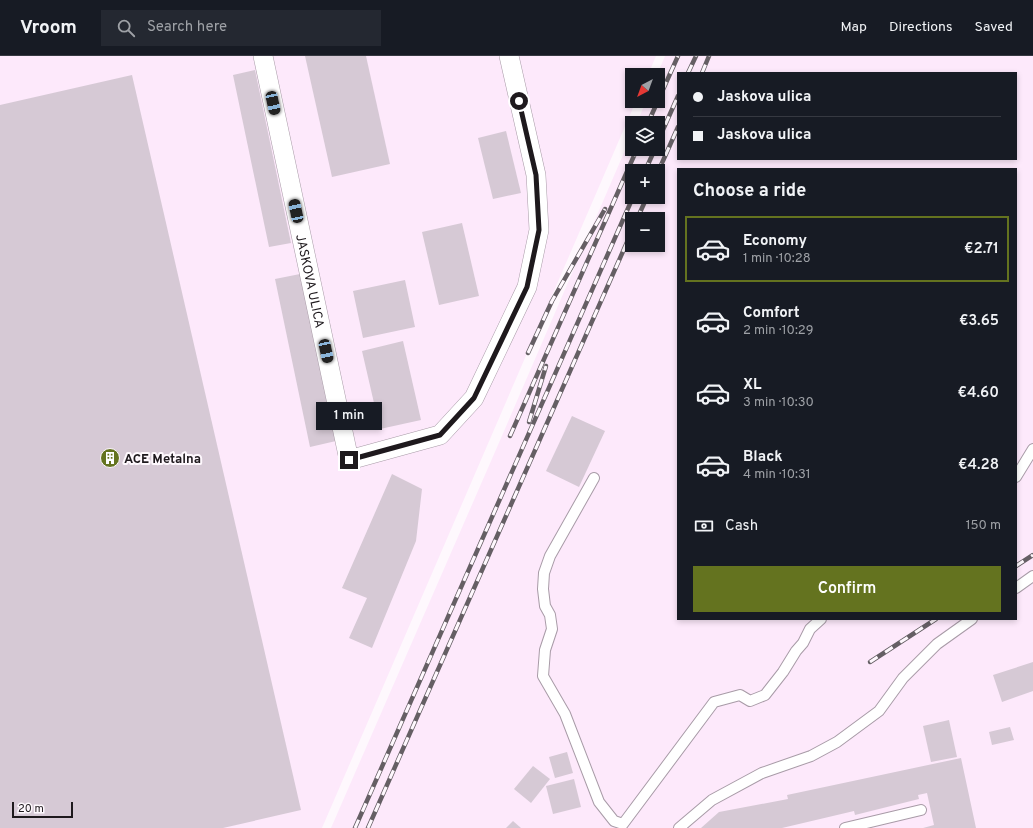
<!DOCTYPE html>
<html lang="en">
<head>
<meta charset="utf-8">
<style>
  :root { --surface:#171b24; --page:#242831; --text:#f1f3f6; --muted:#9ea1a6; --line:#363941; --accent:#64731f }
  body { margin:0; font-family:Overpass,sans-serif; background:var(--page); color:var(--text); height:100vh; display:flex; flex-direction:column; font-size:15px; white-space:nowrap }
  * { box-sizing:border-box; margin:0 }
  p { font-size:13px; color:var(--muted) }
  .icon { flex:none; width:22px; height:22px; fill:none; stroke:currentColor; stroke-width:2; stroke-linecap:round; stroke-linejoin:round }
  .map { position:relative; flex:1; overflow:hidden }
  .side { position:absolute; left:677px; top:112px; width:340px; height:452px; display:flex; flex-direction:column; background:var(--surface); border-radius:0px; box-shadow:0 2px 6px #0003 }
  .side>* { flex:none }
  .hud { position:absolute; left:677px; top:16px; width:340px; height:88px; border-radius:0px; box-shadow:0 2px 6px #0003; display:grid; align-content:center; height:88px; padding:0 16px; background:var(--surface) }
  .needle { width:26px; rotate:221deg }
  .tools { position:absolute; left:625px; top:12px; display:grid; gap:8px }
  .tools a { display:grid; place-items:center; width:40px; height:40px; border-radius:0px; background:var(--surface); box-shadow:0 2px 6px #0003; font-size:20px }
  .scale { position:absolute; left:12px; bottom:10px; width:61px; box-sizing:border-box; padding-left:4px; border:2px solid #1e191d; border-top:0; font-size:11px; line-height:14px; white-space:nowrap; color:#1e191d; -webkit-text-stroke:3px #fef8fd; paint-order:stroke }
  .end { position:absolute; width:18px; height:18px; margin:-9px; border:5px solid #1e191d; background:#fff; box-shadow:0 0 0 2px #fff }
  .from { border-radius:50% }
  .bubble { position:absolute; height:28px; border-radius:0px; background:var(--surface); box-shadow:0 2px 6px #0003; font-size:13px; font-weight:600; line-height:28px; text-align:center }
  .car { position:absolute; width:12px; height:24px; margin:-12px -6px; border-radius:5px; box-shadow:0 0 3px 1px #0007; background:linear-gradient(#222 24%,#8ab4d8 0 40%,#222 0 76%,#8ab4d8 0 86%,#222 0) }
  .hud b { display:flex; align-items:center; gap:14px; height:38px; font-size:15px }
  .hud b+b { border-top:1px solid var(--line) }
  .hud i { width:10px; height:10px; background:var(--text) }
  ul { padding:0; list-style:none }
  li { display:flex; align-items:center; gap:12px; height:66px; margin:0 8px 6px; padding:0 8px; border:2px solid transparent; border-radius:0px }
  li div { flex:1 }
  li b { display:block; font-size:15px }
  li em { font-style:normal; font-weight:600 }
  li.on { border-color:var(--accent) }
  li>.icon { width:36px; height:36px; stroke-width:1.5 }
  h2 { padding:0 16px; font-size:18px; line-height:48px }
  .pay { display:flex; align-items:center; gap:10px; height:44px; padding:0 16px; font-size:15px }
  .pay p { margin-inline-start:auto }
  .cta { display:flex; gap:8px; margin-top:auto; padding:8px 16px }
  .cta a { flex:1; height:46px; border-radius:0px; background:var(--accent); color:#fff; font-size:16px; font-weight:600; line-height:46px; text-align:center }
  header { display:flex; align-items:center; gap:24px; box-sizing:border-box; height:56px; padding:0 20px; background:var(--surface); border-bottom:1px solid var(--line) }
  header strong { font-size:19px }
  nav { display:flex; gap:22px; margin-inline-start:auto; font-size:14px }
  .search { width:280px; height:36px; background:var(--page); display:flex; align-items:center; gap:10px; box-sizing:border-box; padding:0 14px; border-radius:0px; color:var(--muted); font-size:15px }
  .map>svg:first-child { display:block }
  .built { fill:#fde9fb; fill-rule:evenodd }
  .building { fill:#d6c9d5 }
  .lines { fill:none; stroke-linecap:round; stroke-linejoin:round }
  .lane-casing { stroke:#a89ba7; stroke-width:12 }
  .street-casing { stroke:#a89ba7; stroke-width:20 }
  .lane { stroke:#fff; stroke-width:10 }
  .street { stroke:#fff; stroke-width:19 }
  .rail-casing { stroke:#655f64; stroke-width:4.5 }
  .rail { stroke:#fef8fd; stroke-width:3; stroke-dasharray:9; stroke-linecap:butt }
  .route { stroke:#1e191d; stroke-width:5 }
  .labels { text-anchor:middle; stroke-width:4; stroke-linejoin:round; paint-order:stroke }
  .street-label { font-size:13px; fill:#1e191d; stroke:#fef8fd }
  .poi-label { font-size:13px; font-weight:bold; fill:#1e191d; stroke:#fef8fd; text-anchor:start }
</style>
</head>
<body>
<header>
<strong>Vroom</strong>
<div class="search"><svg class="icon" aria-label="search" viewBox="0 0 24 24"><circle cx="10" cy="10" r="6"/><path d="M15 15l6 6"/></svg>Search here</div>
<nav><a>Map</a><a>Directions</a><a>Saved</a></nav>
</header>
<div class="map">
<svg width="1033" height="772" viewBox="0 0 1033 772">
  <rect width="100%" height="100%" fill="#fef8fd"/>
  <g class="built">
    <path d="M0,0H656L648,19H632V45H636L322,772H0Z"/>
    <path d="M665,0H1033V772H331L498,389L632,78V93H658V67H637L646,45H658V19H657ZM678,17H1016V103H678ZM678,113H1016V563H678ZM632,115H658V141H632ZM632,163H658V189H632Z"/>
  </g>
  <g class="building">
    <path d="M305,0H366L390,108L332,121Z"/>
    <path d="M255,14L291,187L269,191L233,19Z"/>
    <path d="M132,19L301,754L223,772H0V49Z"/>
    <path d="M506,75L521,137L493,143L478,82Z"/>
    <path d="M462,167L479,240L439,249L422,176Z"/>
    <path d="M300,218L336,385L310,391L275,223Z"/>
    <path d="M405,224L415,271L363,282L353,235Z"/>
    <path d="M403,285L421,364L380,373L362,295Z"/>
    <path d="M572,360L605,375L579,431L546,415Z"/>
    <path d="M392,418L422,433L416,485L372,592L349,582L367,542L342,532Z"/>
    <path d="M1033,606V635L1002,646L993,619Z"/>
    <path d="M949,664L957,701L931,706L923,670Z"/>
    <path d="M1010,671L1014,684L992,689L989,676Z"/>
    <path d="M567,696L573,717L555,722L549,701Z"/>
    <path d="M961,702L976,772H923L934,769L927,737L918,739L919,743L855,759L854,755L782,772H701L719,756L788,743L787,739Z"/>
    <path d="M533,710L550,723L531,747L514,733Z"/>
    <path d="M574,723L581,751L553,758L546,730Z"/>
    <path d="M513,765L521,772H506Z"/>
  </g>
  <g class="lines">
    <g class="lane-casing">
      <g id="lane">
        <path d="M1016,421L1033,393"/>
        <path d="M594,422L550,500L544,517L543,533L545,550L550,559L552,573L545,594L543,620L565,658L599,746L614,765L623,768L714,646L740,639L750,645L765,639L783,616L796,595L803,587L810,573L821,563"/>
        <path d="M1016,532L1033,520"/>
        <path d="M679,772L712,744L762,717L811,700L837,686L879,655L903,622L937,588L972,563"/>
        <path d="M845,772L921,754"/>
      </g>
    </g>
    <g class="street-casing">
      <g id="street">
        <path id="s1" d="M263,0L349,404L440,379L474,342L527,231L539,174L536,119L509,0"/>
      </g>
    </g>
    <use href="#lane" class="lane"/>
    <use href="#street" class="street"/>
    <g class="rail-casing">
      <g id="rail">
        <path d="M688,17L696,0"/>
        <path d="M702,17L709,0"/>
        <path d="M648,67L678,0"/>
        <path d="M658,85L678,40"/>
        <path d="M645,115L655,93"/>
        <path d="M658,116L678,71"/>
        <path d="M637,163L647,141"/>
        <path d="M528,297L552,245L605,153"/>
        <path d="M529,366L546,310"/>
        <path d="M510,380L637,93"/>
        <path d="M1016,510L1033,499"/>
        <path d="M870,606L936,563"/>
        <path d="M355,772L633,141"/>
        <path d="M368,772L632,175"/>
      </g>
    </g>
    <use href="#rail" class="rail"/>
  </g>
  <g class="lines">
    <path class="route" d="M349,404L440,379L474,342L527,231L539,174L536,119L519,45"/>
  </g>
  <defs>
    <g id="building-disc" transform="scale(1)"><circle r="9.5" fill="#64731f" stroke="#fef8fd"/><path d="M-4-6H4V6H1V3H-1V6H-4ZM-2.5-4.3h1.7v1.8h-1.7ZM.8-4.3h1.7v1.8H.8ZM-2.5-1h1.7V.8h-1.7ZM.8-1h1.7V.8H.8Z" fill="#fff"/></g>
  </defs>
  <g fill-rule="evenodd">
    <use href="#building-disc" x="110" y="402"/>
  </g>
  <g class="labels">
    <g class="street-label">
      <text dy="5" stroke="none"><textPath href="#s1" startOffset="230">JASKOVA ULICA</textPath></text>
    </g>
    <g class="poi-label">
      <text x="124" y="407">ACE Metalna</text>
    </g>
  </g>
</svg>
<div class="tools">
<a><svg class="needle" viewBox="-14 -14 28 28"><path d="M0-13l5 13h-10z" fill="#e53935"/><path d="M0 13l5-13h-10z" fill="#9ea1a6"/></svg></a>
<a><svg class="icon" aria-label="layers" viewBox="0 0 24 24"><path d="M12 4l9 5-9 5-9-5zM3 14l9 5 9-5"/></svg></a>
<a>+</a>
<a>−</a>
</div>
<div class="scale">20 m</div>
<i class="end from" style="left:519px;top:45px"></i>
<i class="end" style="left:349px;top:404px"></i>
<div class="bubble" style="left:316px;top:346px;width:66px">1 min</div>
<i class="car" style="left:273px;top:47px;rotate:168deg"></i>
<i class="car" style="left:296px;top:155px;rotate:348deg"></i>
<i class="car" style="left:326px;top:295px;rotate:168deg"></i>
<div class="hud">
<b><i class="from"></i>Jaskova ulica</b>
<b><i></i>Jaskova ulica</b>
</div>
<section class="side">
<h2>Choose a ride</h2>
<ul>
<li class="on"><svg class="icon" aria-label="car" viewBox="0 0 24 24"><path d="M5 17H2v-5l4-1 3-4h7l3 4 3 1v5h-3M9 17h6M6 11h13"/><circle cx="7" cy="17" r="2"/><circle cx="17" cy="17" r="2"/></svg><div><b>Economy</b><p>1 min · 10:28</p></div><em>€2.71</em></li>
<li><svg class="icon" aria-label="car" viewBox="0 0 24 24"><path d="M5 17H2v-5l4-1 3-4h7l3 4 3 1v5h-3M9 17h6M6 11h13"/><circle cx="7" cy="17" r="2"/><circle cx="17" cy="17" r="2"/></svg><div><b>Comfort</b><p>2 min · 10:29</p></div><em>€3.65</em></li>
<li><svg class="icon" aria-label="car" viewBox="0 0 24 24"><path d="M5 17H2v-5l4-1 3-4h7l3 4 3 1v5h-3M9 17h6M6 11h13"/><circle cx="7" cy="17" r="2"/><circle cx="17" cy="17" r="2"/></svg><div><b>XL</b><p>3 min · 10:30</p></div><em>€4.60</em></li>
<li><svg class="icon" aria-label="car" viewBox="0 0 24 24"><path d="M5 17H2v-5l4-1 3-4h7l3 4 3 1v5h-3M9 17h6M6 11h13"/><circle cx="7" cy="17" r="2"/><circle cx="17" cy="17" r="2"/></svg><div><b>Black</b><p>4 min · 10:31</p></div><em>€4.28</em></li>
</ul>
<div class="pay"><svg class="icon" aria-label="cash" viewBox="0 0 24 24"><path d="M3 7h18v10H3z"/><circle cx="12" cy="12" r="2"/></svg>Cash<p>150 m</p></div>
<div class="cta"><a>Confirm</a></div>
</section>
</div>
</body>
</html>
